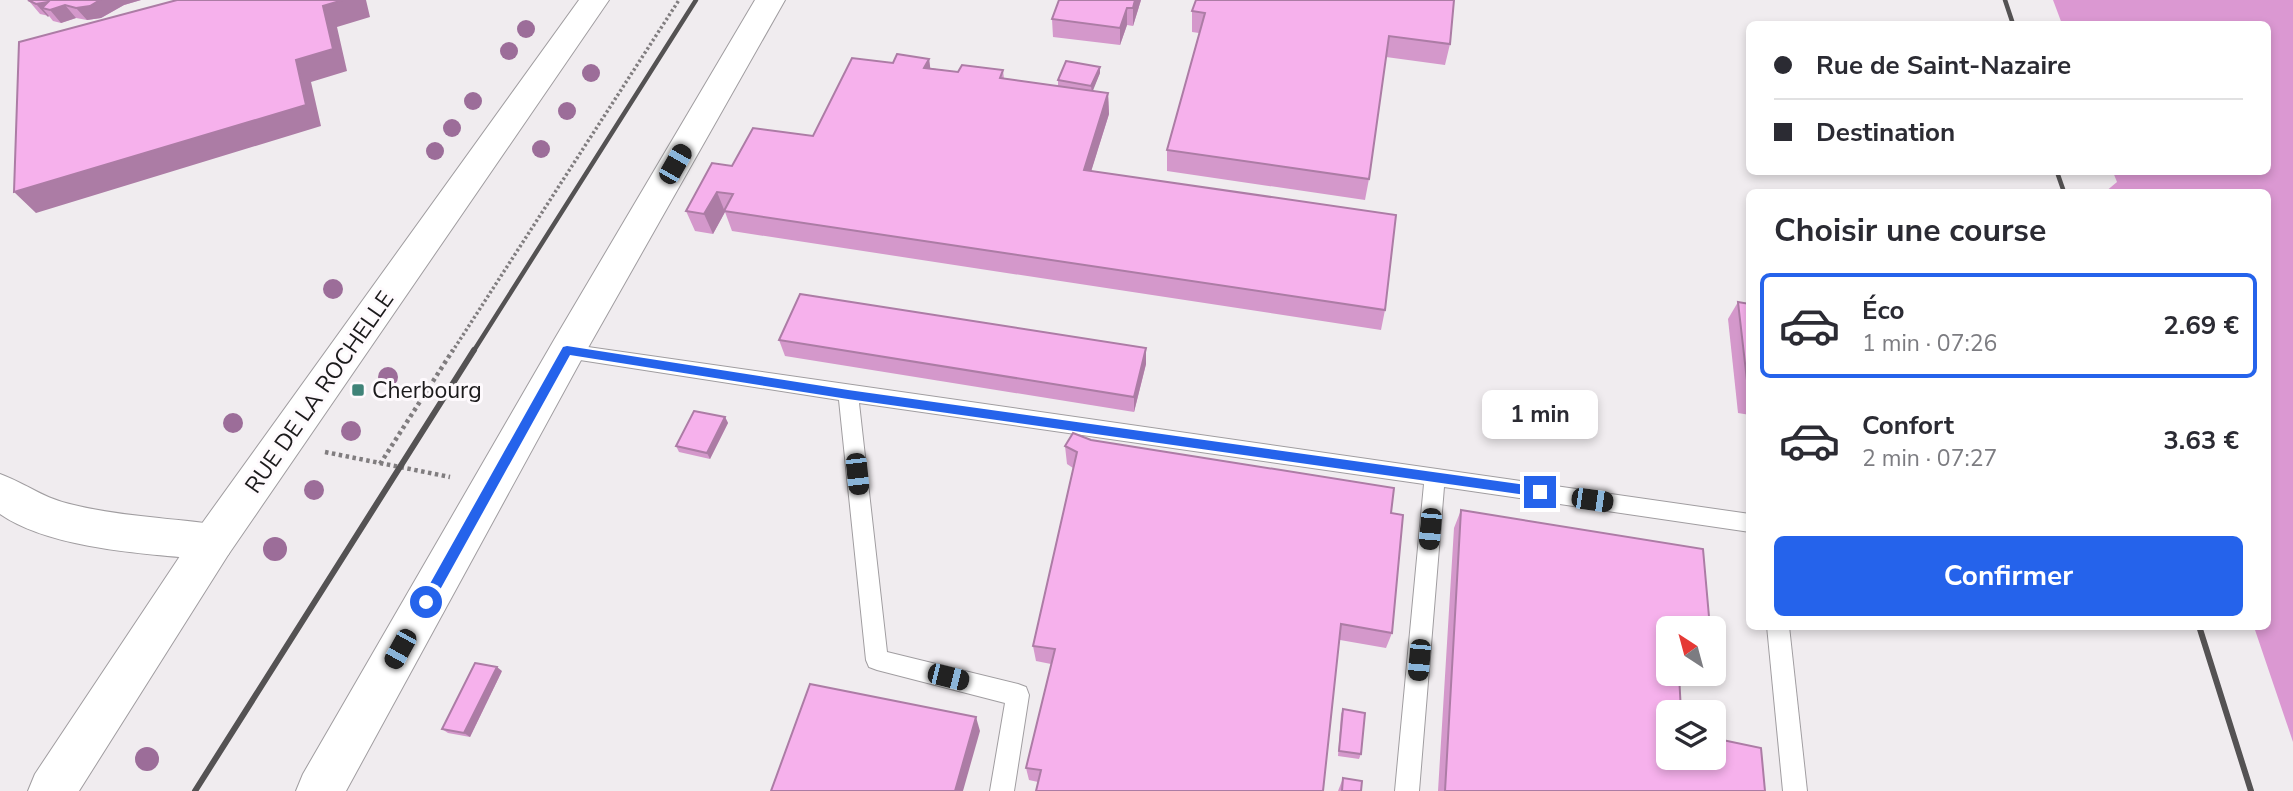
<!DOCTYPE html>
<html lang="fr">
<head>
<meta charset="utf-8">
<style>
  :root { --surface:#fff; --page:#f7f7f7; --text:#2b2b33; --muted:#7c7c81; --line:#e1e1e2; --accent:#2563eb }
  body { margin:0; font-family:"Nunito Sans",sans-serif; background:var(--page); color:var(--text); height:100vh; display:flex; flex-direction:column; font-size:26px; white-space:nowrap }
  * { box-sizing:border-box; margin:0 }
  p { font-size:23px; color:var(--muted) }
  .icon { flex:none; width:38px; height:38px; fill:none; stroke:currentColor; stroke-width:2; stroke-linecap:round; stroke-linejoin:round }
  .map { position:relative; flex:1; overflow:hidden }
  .panel { position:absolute; left:1746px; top:189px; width:525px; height:441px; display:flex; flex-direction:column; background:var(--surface); border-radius:10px; box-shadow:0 4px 10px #0003 }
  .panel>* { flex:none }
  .guide { position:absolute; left:1746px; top:21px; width:525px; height:154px; border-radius:10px; box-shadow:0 4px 10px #0003; display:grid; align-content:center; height:154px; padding:0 28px; background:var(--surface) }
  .needle { width:46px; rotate:324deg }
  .tools { position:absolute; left:1656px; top:616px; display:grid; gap:14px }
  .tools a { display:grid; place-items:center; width:70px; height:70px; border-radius:10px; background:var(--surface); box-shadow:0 4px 10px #0003; font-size:35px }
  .end { position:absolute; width:32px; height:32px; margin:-16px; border:9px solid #2563eb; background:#fff; box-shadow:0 0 0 4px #fff }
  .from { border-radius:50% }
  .bubble { position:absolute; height:49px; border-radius:10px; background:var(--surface); box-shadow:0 4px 10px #0003; font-size:23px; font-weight:700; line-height:49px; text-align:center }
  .car { position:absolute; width:21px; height:42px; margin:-21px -10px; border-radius:9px; box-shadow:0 0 5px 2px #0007; background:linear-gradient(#222 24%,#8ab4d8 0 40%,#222 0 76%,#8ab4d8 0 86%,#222 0) }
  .guide b { display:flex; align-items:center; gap:24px; height:66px; font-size:26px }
  .guide b+b { border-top:2px solid var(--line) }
  .guide i { width:18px; height:18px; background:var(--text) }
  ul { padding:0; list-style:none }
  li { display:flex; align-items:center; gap:21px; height:105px; margin:0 14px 10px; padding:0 14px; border:4px solid transparent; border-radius:10px }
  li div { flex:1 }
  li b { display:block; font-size:26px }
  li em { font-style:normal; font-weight:700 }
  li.active { border-color:var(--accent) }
  li>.icon { width:63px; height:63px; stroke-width:1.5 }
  h2 { padding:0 28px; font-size:32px; line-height:84px }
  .action { display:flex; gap:14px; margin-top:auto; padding:14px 28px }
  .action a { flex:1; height:80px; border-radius:10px; background:var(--accent); color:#fff; font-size:28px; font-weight:700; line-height:80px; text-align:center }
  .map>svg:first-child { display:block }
  .water { fill:#db98d2 }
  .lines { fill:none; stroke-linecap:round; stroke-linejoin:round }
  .service-casing { stroke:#a09da0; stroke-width:2 }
  .minor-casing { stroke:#a09da0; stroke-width:2 }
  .secondary-casing { stroke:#a09da0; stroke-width:2 }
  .path-far1 { stroke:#807d7f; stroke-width:3.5; stroke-dasharray:2.5 2.5; stroke-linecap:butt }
  .path { stroke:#807d7f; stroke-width:4.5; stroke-dasharray:3.5 3.5; stroke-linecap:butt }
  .service { fill:#fff; fill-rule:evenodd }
  .minor { fill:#fff; fill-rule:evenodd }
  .secondary { fill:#fff; fill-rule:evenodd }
  .rail-far1 { stroke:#545253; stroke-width:4.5 }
  .rail { stroke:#545253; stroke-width:6 }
  .tree { fill:#9c6d99 }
  .wall { fill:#d498cb }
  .shaded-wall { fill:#ac7ca5 }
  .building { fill:#f6b1ec; stroke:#ac7ca5; stroke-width:2 }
  .route { fill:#2563eb }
  .poi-dot { fill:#3f8378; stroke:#fefafd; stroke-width:2.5 }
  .labels { text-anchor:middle; stroke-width:6; stroke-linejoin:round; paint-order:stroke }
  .poi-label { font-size:23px; fill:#1b1a1b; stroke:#fefafd; text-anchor:start }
  .street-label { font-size:23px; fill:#1b1a1b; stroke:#fefafd }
</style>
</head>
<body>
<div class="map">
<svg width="2293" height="791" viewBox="0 0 2293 791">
  <rect width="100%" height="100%" fill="#f0ecef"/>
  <path class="water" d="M2053,0H2293V742L2254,627L2268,626V192H2105L2117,182L2113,172H2268V24H2062Z"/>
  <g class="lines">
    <g class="service-casing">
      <g id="service">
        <path d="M567,344L1750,514V532L1444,487L1419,791H1395L1424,484L859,403L887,652L1018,684L1026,687L1029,695L1014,791H990L1005,703L877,670L869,667L866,660L839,400L567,358L560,356L558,351L560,346Z"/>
        <path d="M1767,626H1789L1807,791H1783Z"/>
      </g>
    </g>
    <g class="minor-casing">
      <g id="minor">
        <path d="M755,0H785L580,362L346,791H296L303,774L554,340Z"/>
        <path d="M0,474C27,484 44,499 74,505C102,512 130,515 159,518C182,521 206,521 228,529L234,542L228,555L213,560C151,554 52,550 0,514Z"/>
      </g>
    </g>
    <g class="secondary-casing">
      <path id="secondary" d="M579,0H609L228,555L79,791H28L35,774L198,529Z"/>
    </g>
    <path class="path-far1" d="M452,352L679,0"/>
    <g class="path">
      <path d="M325,452L450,477"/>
      <path d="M380,464L453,350"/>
    </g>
    <use href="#service" class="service"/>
    <use href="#minor" class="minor"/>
    <use href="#secondary" class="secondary"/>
    <g class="rail-far1">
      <path d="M2005,0L2013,24"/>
      <path d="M2057,172L2064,192"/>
      <path d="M473,352L696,0"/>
    </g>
    <g class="rail">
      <path d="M2199,626L2251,791"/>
      <path d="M195,791L474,350"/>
    </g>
  </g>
  <g class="tree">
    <circle cx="526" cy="29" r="9"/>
    <circle cx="509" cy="51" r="9"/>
    <circle cx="591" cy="73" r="9"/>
    <circle cx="473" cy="101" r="9"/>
    <circle cx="567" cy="111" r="9"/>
    <circle cx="452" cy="128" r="9"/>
    <circle cx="541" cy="149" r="9"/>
    <circle cx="435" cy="151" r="9"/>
    <circle cx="333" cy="289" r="10"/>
    <circle cx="388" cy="377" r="10"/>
    <circle cx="233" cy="423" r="10"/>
    <circle cx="351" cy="431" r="10"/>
    <circle cx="314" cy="490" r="10"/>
    <circle cx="275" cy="549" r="12"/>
    <circle cx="147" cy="759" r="12"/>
  </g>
  <g class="wall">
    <path d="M141,0L124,5L101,18L87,20L76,18L61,23L53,21L49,16L40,14L29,1Z"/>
    <path d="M1141,0L1133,26L1127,25L1120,45L1053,37L1052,19Z"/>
    <path d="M1192,11L1450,44L1445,65L1386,57L1369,179L1365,200L1167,171V150L1199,33L1192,32Z"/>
    <path d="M929,59L930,68L958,72L1003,70L1004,79L1058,86V80L1100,73L1092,91L1108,93L1109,114L1091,171L1385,310L1381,330L732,231L725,212L713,234L695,231L686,211L732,166L813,136L893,63Z"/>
    <path d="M1738,302L1750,304V415L1738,413L1728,319Z"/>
    <path d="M779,340L1146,348V364L1134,412L785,356Z"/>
    <path d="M725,417L728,423L710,459L679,452L676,446Z"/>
    <path d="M1091,440L1391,513L1392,633L1386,648L1340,640L1038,782L1029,780L1026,768L1051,664L1036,661L1033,646L1073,468L1067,464L1065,446Z"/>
    <path d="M1461,510L1710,628H1668V758L1765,791H1438L1454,528Z"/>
    <path d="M502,671L470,737L448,733L442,729Z"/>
    <path d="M1343,709L1361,754L1359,759L1338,756L1341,714Z"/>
    <path d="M1343,778L1361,791H1338Z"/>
  </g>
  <g class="shaded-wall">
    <path d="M100,0H141L124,5L101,18L87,20L76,8Z"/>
    <path d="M343,0H366L370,17L337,27L347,71L311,82L321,126L36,213L14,192L296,60L323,6Z"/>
    <path d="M1135,0H1141L1133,26V8Z"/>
    <path d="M48,2L65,5L76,18L61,23L50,10L42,8L49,16L48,17L36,4Z"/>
    <path d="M1127,8V25L1120,45V28Z"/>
    <path d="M929,59L932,80L924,68Z"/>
    <path d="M1100,67V73L1092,93L1091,86Z"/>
    <path d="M1108,93L1109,114L1085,191L1084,170Z"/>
    <path d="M717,192L725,212L713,234L704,214Z"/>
    <path d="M1146,348V364L1134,412V397Z"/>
    <path d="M725,417L728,423L710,459L707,453Z"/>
    <path d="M497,667L502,671L470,737L464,733Z"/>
    <path d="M976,717L980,731L963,791H955Z"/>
  </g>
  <g class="building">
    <path d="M28,0H100L90,6L76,8L65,5L50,10L42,8L48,2L36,4Z"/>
    <path d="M177,0H343L323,6L333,49L296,60L306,105L14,192L19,42Z"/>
    <path d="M1059,0H1135L1133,8H1127L1120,28L1052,19Z"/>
    <path d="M1196,0H1454L1450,44L1389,36L1369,179L1167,150L1205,13L1192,11Z"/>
    <path d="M897,54L929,59L924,68L958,72L962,65L1003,70L1000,78L1108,93L1084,170L1396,215L1385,310L724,211L733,194L717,192L704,214L686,211L712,163L732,166L753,128L813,136L852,58L893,63Z"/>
    <path d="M1066,61L1100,67L1091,86L1058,80Z"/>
    <path d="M800,294L1146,348L1134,397L779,340Z"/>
    <path d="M1738,302L1750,304V398H1749Z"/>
    <path d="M694,411L725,417L707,453L676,446Z"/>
    <path d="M1073,433L1091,440L1394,488L1391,513L1403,515L1392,633L1341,624L1323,791H1036L1041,770L1026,768L1055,649L1033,646L1077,452L1065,446Z"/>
    <path d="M1461,510L1703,549L1710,628H1700L1677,624V628H1668V674H1679L1681,712H1668V758H1713V738L1761,748L1765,791H1445Z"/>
    <path d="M475,663L497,667L464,733L442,729Z"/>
    <path d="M810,684L976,717L955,791H771Z"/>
    <path d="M1343,709L1365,713L1361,754L1339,751Z"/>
    <path d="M1343,778L1362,781L1361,791H1342Z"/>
  </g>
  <path class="route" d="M567,346L848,390L1540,487L1546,492L1540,497L848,399L570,355L431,606H422V598L563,347Z"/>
  <rect class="poi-dot" x="351" y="383" width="14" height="14" rx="3.5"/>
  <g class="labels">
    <g class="poi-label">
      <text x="372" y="398">Cherbourg</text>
    </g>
    <g class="street-label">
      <text transform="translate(319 392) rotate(-55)" y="8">RUE DE LA ROCHELLE</text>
    </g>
  </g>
</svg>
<div class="tools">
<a><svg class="needle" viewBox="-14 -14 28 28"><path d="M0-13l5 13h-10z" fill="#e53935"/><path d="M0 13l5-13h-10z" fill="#7c7c81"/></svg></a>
<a><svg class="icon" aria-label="layers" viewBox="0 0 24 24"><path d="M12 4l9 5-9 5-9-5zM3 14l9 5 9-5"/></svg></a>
</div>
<i class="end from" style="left:426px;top:602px"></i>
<i class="end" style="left:1540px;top:492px"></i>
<div class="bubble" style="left:1482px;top:390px;width:116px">1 min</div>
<i class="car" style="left:675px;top:164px;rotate:30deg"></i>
<i class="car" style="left:857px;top:474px;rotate:174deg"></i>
<i class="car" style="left:1592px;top:500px;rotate:98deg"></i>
<i class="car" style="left:1430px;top:529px;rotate:185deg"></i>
<i class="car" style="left:400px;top:649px;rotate:209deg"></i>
<i class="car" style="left:1419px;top:660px;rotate:185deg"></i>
<i class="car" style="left:948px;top:677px;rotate:104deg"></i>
<div class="guide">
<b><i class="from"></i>Rue de Saint-Nazaire</b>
<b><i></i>Destination</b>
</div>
<section class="panel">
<h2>Choisir une course</h2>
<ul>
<li class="active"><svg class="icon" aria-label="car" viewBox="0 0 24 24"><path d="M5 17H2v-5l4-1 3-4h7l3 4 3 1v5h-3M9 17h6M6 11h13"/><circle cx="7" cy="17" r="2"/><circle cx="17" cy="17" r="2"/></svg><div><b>Éco</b><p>1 min · 07:26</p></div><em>2.69 €</em></li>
<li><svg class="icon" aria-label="car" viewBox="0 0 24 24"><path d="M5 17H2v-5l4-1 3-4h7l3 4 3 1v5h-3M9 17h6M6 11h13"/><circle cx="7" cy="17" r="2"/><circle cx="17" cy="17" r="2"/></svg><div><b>Confort</b><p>2 min · 07:27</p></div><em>3.63 €</em></li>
</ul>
<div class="action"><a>Confirmer</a></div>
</section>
</div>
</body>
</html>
